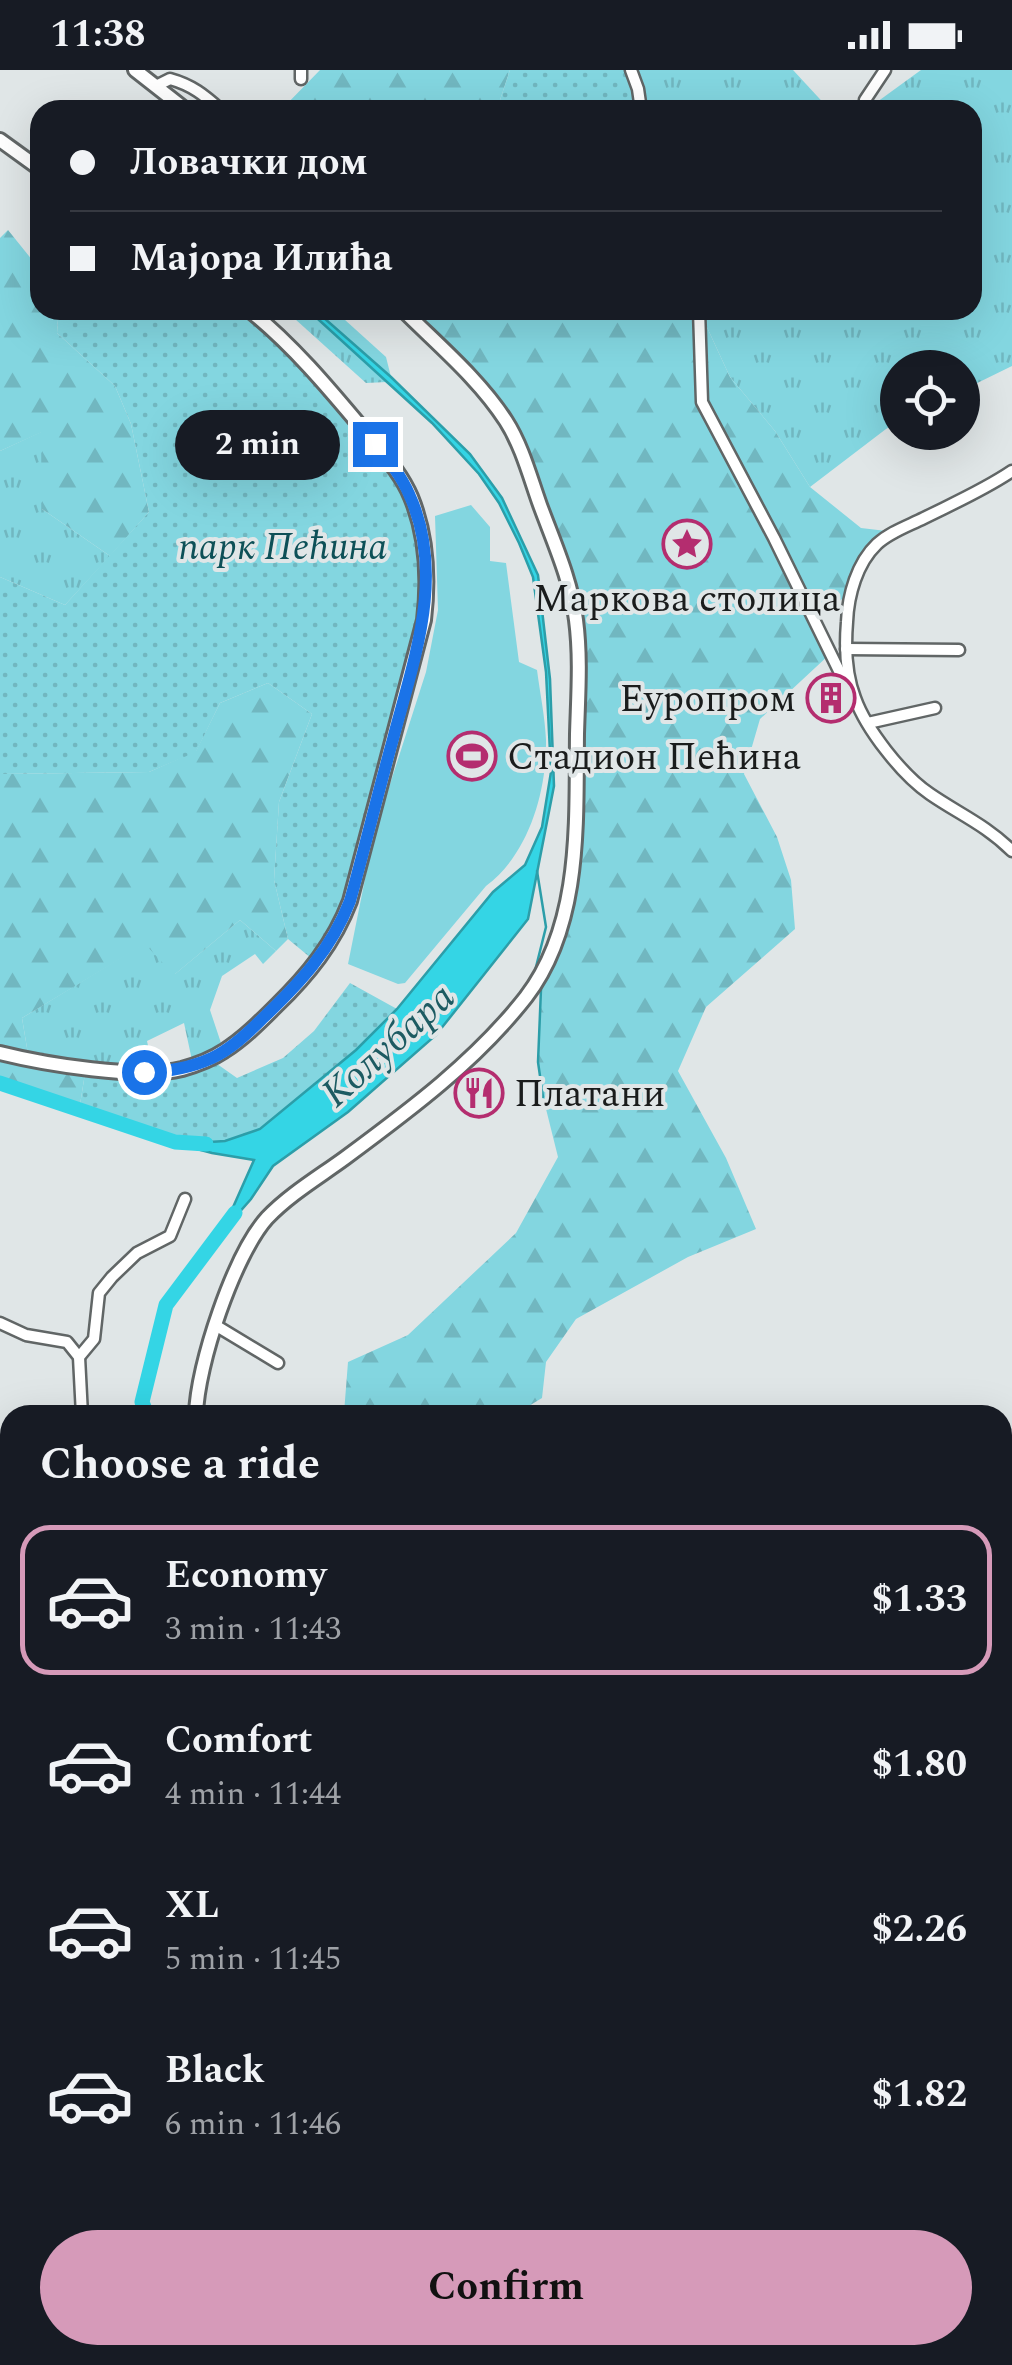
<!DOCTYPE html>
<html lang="en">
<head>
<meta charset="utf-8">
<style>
  :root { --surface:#171b24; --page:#20242c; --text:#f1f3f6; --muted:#9ea1a6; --line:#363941; --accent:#d69ab9 }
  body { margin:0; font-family:Spectral,serif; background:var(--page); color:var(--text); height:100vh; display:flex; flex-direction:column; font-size:38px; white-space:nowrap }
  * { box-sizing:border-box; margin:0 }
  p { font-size:32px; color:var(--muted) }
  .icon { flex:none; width:55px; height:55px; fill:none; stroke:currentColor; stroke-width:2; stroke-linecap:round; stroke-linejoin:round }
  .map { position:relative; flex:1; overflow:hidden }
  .details { position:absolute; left:0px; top:1335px; width:1012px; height:960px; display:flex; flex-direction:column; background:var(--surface); border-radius:30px 30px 0 0; box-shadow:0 10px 40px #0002 }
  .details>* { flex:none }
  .hud { position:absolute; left:30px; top:30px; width:952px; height:220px; border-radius:30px; box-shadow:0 10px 40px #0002; display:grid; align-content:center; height:220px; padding:0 40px; background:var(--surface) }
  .fabs { position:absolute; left:880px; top:280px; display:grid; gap:20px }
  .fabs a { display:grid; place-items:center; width:100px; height:100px; border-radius:50%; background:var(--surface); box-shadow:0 10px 40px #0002; font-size:50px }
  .end { position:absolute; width:45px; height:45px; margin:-22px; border:12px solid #1a73e8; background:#fff; box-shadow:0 0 0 5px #fff }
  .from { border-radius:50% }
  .bubble { position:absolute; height:70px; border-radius:35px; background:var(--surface); box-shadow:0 10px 40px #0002; font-size:32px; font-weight:700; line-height:70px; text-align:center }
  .hud b { display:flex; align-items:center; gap:35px; height:95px; font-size:38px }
  .hud b+b { border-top:2px solid var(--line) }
  .hud i { width:25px; height:25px; background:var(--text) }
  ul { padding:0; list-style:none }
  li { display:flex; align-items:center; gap:30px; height:150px; margin:0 20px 15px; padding:0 20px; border:5px solid transparent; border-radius:30px }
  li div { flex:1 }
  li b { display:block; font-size:38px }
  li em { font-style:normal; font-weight:700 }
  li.active { border-color:var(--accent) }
  li>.icon { width:90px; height:90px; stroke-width:1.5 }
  h2 { padding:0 40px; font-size:45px; line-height:120px }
  .action { display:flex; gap:20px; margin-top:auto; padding:20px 40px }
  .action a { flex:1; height:115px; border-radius:60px; background:var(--accent); color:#111; font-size:40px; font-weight:700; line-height:115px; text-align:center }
  .status { display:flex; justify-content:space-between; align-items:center; height:70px; padding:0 50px; background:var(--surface); direction:ltr }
  .status svg { height:28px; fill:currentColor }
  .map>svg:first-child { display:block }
  .grass { fill:url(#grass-tufts) }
  .forest { fill:url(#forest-firs) }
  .park { fill:url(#park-dots) }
  .garden { fill:#83d6e0 }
  .water { fill:#34d5e5; stroke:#2c9ea9; stroke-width:2.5 }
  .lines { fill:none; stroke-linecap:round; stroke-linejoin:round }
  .stream { stroke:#2c9ea9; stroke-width:2.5 }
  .river { stroke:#34d5e5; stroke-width:15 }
  .minor-casing { stroke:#616666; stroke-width:15 }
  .major-casing { stroke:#616666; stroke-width:18 }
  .minor { stroke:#fff; stroke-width:10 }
  .major { stroke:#fff; stroke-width:12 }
  .route { stroke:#1a73e8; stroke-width:12 }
  .labels { text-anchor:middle; stroke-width:8; stroke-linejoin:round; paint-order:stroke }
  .park-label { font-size:38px; font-style:italic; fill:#0d5057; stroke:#e0e6e7 }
  .poi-label { font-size:38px; fill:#1a1c1c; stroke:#e0e6e7; text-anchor:start }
  .water-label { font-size:40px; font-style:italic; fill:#1d5b62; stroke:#e0e6e7 }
</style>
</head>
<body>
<div class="status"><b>11:38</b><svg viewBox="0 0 49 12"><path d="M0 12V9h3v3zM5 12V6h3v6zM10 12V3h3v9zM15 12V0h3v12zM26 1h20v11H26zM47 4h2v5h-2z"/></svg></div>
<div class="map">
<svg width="1012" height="2295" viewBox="0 0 1012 2295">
  <defs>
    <pattern id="grass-tufts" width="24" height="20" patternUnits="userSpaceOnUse" patternTransform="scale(2.5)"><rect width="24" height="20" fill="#83d6e0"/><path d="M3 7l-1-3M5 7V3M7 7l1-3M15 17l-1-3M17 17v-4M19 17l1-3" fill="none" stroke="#71b7c0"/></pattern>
    <pattern id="forest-firs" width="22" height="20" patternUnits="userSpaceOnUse" patternTransform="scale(2.5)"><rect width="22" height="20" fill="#83d6e0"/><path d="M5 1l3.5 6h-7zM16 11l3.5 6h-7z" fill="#71b7c0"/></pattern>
    <pattern id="park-dots" width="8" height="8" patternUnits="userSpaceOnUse" patternTransform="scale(2.5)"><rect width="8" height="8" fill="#83d6e0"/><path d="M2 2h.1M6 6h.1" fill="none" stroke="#71b7c0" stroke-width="1.8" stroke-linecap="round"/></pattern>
  </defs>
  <rect width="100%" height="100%" fill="#e0e6e7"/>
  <g class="grass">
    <path d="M631,0H793L830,40H641Z"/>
    <path d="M921,0H1012V296L963,320L962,298H898L897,353L886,359L810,417L775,361L730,307L699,240H972V40H866Z"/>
    <path d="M285,240H308L387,312L366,313Z"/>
    <path d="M315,240H334L386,287L391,307Z"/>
    <path d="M43,361L42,439L110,486L65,535L0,507V381Z"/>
    <path d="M240,850L276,881L263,894L255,884L222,906L210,940L224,982L193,995L184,953L147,971L154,1003L29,990L22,948L145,873L175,904Z"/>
  </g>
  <g class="forest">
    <path d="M320,0H510L500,30L502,40H281Z"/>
    <path d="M8,160L33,191L40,207V240H54L58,249L57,263L115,316L131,354L149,442L110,486L42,439V362L0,381V168Z"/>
    <path d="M403,240H699L730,307L775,361L810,417L861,458L895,462L877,474L851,522L814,551L830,584L760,649L744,704L777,767L791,810L795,859L706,937L678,1001L726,1088L756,1159L688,1187L576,1249L546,1292L542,1328L514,1345H344V1343L348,1292L408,1265L516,1163L558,1087L543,1027L538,992L541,919L535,914L567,830L577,553L507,352Z"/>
    <path d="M268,613L312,644L279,732L274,810L288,869L276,881L240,850L174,905L145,874L22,948L29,990L86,997L79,1041L0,1013V704L149,702L196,681L220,633Z"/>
    <path d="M1012,2058V2295H869L868,2285H1002V2061Z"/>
  </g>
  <g class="park">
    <path d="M510,0H631L641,40H502L500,30Z"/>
    <path d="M54,240H249L337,328L413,433L425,537L343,850L317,893L288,869L274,810L279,732L312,644L268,613L220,633L196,682L149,702L0,704V507L65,535L149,442L131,354L115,316L57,263L58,249Z"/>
    <path d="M350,913L397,939L356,980L298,1030L260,1059L225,1071L177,1074L79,1041L86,997L144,1003L210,989L237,1008L283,988L314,961Z"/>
  </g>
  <path class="garden" d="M471,435L490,457V491L506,493L519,592L537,600C540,623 545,647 546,670C547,722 528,785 486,816L405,913L398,914L348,894L374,764L426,602L438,540L435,446Z"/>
  <path class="water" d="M308,240H315L391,307L470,384L502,428L538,505L550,609L554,716L528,849L436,965L348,1042L273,1096L251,1129L222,1162L254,1090L212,1083L178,1074L225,1071L260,1059L356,980L397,939L493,822L525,795L542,757L551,702L546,602L533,507L519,473L499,433L479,404L432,353Z"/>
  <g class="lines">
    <g class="stream">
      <path d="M535,901L546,857L537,801"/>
      <path d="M537,916L541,919L538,992L543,1027"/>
    </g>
    <g class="river">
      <path d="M0,1013L175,1072L206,1074"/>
      <path d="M147,1345L142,1332L166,1235L235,1143"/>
      <path d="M0,1876L10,1874"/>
    </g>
    <g class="minor-casing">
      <g id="minor">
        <path d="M301,0V9"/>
        <path d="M631,0L638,19L641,40"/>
        <path d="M156,16L170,9C192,15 204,25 221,40"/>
        <path d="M865,30L885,0"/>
        <path d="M699,240L702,332L774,468L844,611L852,620"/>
        <path d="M1012,401C984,420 954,433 924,448C908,456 890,462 877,474C857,493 848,525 847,552C845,576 846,605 855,628C866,659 902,705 930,724C959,744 986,755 1012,781"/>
        <path d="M846,579L959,580"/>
        <path d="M868,653L935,638"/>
        <path d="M0,1253L26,1265L67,1272L79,1287L82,1345"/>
        <path d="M215,1255L278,1293"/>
        <path d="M79,1287L94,1269L99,1223L112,1207L137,1183L170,1166L185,1129"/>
        <path d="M0,2009L10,2021"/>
        <path d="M0,2102L10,2108"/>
        <path d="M696,2285L707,2290"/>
        <path d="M815,2285L817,2295"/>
        <path d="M278,2295L282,2285"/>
      </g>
    </g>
    <g class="major-casing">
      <g id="major">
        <path d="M135,0L186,40"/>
        <path d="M0,70L40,99"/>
        <path d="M0,983C44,994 140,1010 182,999C196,995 212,989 224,981C243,969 260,952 276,936C308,905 334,873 350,831L424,550C429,508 427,466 411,427C401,403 383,384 367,364C331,321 293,275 249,240"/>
        <path d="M196,1345C197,1295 234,1185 267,1148C290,1124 319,1107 345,1088C410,1040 476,991 526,927C582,854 576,752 577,664C578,627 581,588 576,550C571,510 554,473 540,435C530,407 522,376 506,351C479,309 438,275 403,240"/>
        <path d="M48,2295L50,2285"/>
      </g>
    </g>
    <use href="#minor" class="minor"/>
    <use href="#major" class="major"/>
  </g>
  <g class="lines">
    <path class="route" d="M144,1002C168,1002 190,998 212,988C231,979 247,964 262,949C299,914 331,880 350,831C365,777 378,723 393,669C414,589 446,504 409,424C401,405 388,390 375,374"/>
  </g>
  <defs>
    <g id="sight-ring" transform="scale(2.5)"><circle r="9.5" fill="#e0e6e7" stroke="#b42d6f" stroke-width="1.5"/><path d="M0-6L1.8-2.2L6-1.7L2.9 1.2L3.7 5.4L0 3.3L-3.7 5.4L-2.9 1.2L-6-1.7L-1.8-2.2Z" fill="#b42d6f"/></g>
    <g id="building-ring" transform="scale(2.5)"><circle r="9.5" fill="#e0e6e7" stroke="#b42d6f" stroke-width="1.5"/><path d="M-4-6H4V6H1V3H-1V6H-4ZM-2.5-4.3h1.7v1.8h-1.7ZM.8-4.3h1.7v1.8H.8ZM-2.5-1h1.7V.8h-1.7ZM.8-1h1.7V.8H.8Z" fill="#b42d6f"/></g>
    <g id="stadium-ring" transform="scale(2.5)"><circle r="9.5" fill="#e0e6e7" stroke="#b42d6f" stroke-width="1.5"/><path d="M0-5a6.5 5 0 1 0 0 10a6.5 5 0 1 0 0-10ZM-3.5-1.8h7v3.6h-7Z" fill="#b42d6f"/></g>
    <g id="restaurant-ring" transform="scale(2.5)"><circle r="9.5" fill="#e0e6e7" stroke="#b42d6f" stroke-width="1.5"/><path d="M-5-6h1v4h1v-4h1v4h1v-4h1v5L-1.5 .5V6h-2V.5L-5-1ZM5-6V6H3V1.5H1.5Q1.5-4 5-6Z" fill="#b42d6f"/></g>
  </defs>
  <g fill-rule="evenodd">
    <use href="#sight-ring" x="687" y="474"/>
    <use href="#building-ring" x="831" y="628"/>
    <use href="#stadium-ring" x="472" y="686"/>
    <use href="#restaurant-ring" x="479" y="1023"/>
  </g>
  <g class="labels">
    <g class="park-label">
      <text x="283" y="489">парк Пећина</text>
    </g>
    <g class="poi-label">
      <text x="687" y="541" text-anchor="middle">Маркова столица</text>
      <text x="796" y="641" text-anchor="end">Еуропром</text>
      <text x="507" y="699">Стадион Пећина</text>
      <text x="514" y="1036">Платани</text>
    </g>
    <g class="water-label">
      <text transform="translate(387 974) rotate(-42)" y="14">Колубара</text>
    </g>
  </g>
</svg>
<div class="fabs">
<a><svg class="icon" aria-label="locate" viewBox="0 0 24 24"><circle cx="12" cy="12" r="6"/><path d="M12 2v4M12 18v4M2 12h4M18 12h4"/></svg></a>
</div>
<i class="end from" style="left:144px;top:1002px"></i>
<i class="end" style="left:375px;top:374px"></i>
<div class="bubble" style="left:175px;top:340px;width:165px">2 min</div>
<div class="hud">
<b><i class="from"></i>Ловачки дом</b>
<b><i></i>Мајора Илића</b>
</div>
<section class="details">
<h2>Choose a ride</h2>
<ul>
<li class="active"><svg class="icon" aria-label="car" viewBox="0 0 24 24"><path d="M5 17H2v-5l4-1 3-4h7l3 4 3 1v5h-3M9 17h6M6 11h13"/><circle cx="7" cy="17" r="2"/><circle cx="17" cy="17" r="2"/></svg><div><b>Economy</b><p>3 min · 11:43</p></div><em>$1.33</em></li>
<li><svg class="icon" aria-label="car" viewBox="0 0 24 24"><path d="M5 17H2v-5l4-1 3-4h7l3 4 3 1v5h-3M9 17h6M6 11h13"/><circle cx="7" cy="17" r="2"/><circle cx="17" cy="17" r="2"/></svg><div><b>Comfort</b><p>4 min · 11:44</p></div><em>$1.80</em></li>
<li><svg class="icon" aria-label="car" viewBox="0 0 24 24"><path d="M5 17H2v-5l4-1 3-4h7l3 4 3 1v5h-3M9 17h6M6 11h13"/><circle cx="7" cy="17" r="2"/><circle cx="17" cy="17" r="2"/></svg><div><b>XL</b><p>5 min · 11:45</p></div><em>$2.26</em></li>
<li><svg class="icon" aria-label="car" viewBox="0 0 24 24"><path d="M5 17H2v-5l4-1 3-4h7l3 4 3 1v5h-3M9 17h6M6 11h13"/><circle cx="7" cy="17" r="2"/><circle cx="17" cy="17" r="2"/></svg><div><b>Black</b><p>6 min · 11:46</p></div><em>$1.82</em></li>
</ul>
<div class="action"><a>Confirm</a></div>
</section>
</div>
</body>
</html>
